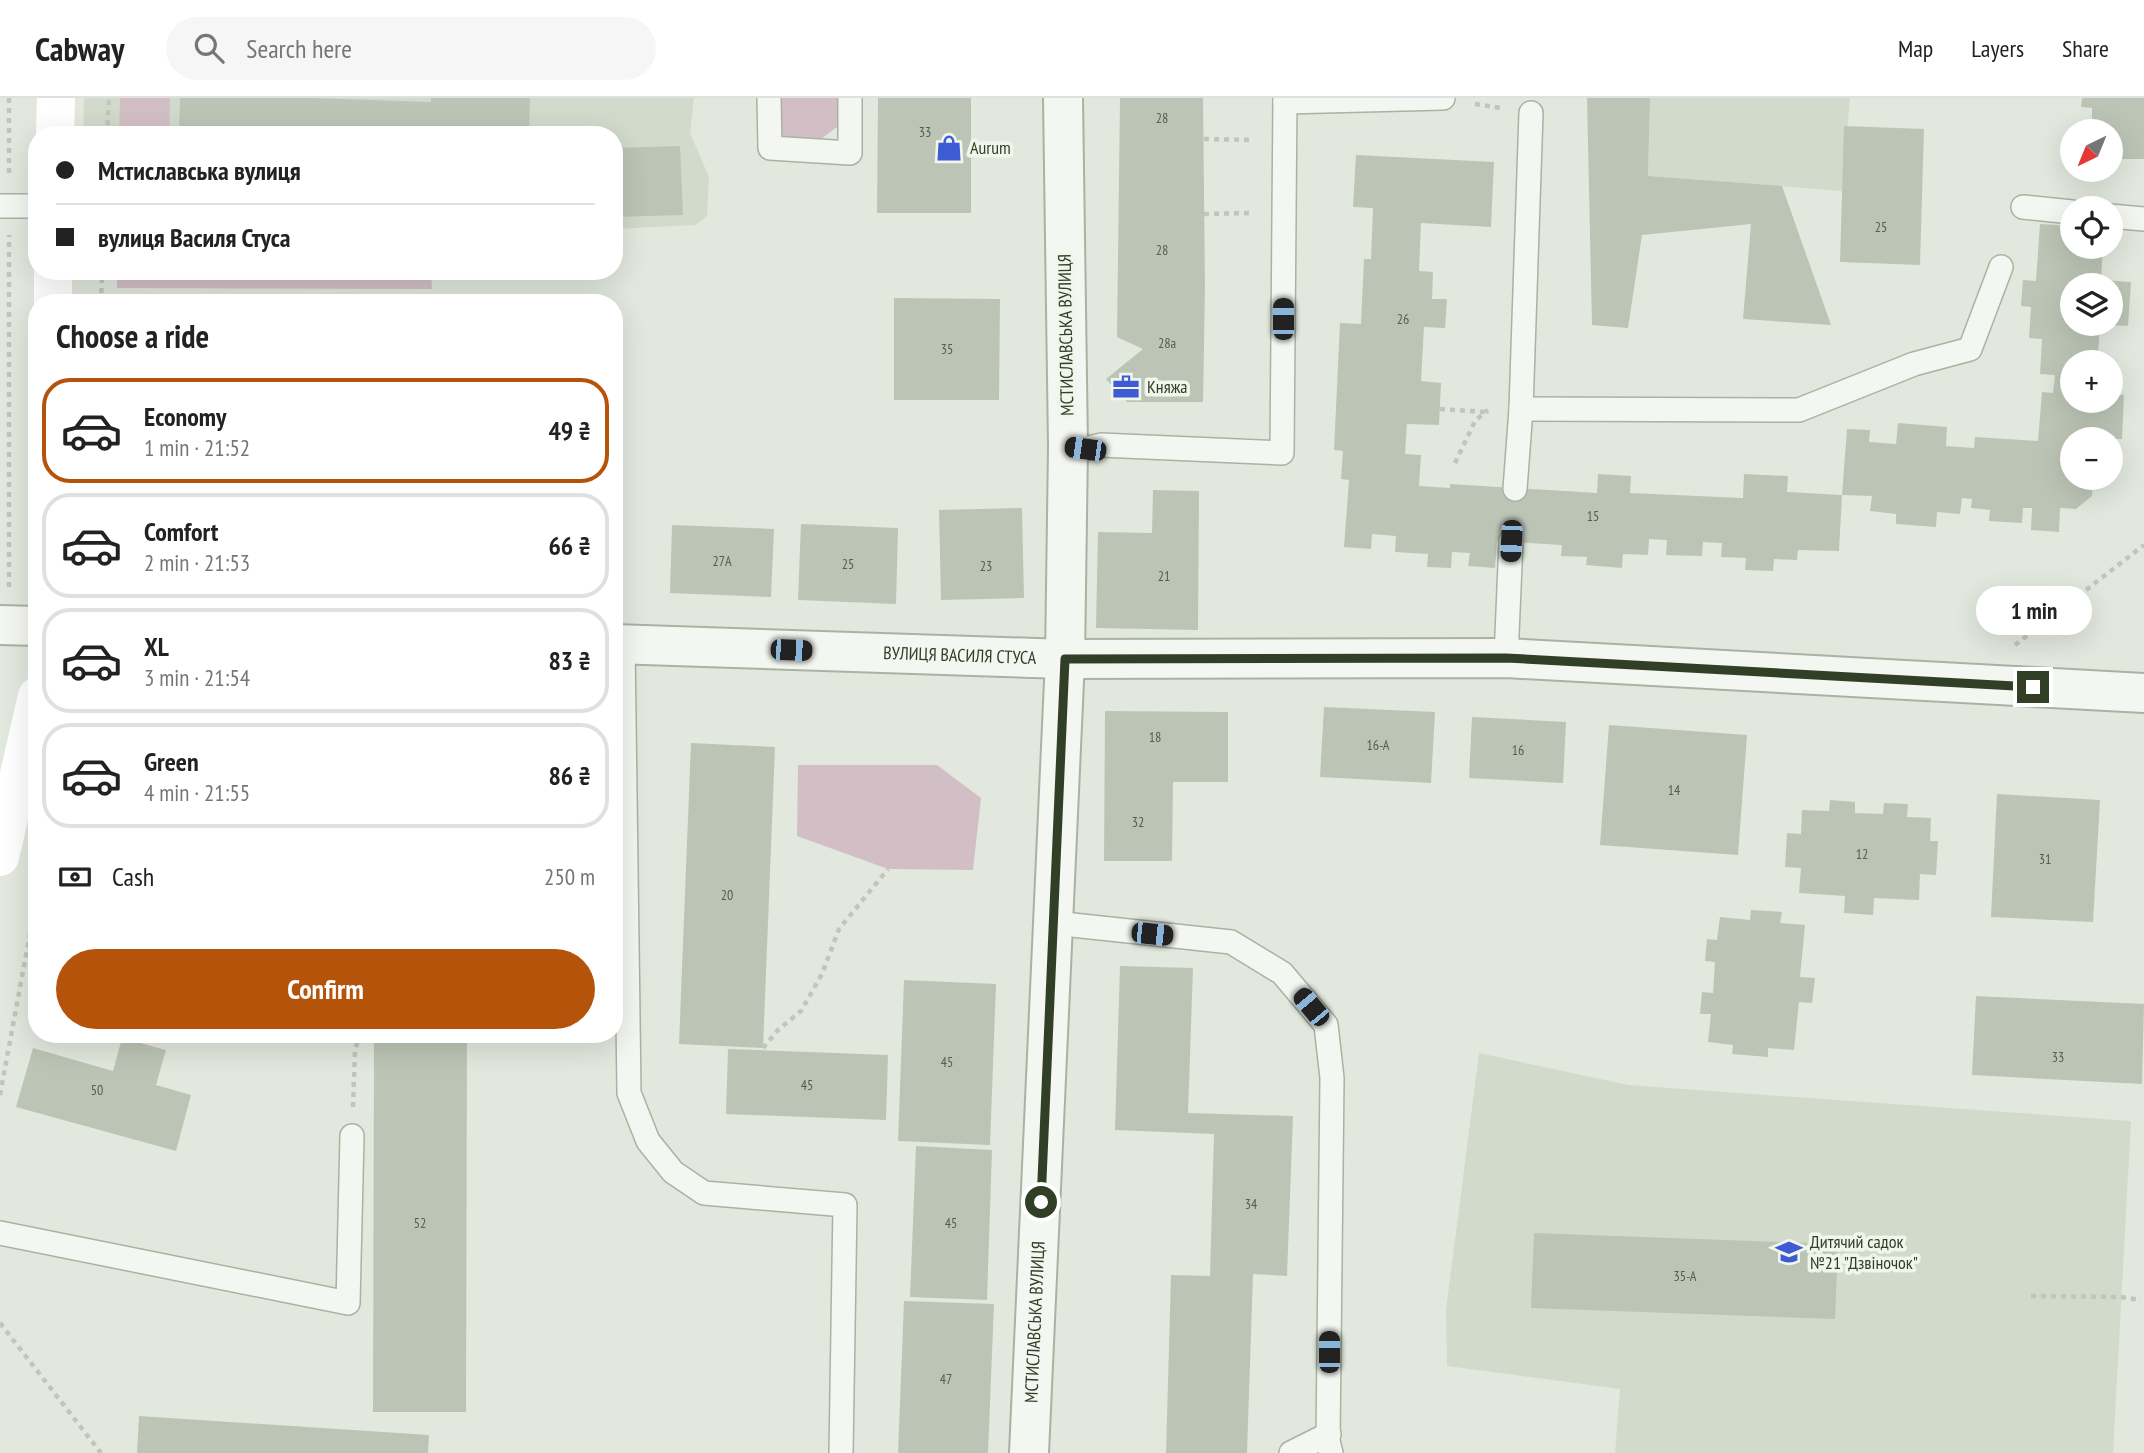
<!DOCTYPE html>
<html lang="en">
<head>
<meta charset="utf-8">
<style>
  :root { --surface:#fff; --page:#f6f6f6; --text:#222; --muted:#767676; --line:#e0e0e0; --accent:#b45309 }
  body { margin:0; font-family:"PT Sans Narrow",sans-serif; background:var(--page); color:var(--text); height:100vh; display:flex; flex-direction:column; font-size:26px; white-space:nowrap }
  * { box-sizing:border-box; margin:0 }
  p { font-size:23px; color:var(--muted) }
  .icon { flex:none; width:38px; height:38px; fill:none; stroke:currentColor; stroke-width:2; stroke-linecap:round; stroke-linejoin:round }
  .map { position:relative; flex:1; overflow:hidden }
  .side { position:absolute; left:28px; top:196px; width:595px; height:749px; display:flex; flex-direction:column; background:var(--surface); border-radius:28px; box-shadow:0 7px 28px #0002 }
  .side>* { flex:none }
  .banner { position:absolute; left:28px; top:28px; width:595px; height:154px; border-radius:28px; box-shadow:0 7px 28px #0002; display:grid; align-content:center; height:154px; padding:0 28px; background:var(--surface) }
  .needle { width:46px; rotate:223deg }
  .tools { position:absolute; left:2060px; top:21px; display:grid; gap:14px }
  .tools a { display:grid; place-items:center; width:63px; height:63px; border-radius:50%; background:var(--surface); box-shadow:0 7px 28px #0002; font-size:35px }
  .end { position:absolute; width:32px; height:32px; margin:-16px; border:9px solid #313f27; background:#fff; box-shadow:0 0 0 4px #fff }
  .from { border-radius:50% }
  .bubble { position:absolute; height:49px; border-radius:24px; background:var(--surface); box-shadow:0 7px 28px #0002; font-size:23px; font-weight:600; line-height:49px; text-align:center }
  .car { position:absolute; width:21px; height:42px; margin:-21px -10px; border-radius:9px; box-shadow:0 0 5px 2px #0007; background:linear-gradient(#222 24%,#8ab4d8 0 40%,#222 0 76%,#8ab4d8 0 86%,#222 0) }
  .banner b { display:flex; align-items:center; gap:24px; height:66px; font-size:26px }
  .banner b+b { border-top:2px solid var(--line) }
  .banner i { width:18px; height:18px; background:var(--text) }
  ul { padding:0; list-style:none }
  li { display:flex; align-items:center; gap:21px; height:105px; margin:0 14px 10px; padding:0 14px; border:4px solid var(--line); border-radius:28px }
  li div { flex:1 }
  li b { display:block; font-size:26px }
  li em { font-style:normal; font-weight:600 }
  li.on { border-color:var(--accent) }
  li>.icon { width:63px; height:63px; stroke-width:1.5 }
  h2 { padding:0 28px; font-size:32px; line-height:84px }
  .pay { display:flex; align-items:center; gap:18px; height:77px; padding:0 28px; font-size:26px }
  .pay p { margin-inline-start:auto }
  .primary-button { display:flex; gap:14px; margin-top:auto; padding:14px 28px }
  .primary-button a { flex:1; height:80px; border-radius:42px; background:var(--accent); color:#fff; font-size:28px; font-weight:600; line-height:80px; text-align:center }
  header { display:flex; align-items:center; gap:42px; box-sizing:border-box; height:98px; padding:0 35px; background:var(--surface); border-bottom:2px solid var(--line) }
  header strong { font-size:33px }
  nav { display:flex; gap:38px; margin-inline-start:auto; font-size:24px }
  .search { width:490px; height:63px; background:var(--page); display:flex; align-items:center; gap:18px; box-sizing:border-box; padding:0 24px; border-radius:38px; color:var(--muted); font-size:26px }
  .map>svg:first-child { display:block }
  .built { fill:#d2dacc }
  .green { fill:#d2bfc5 }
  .building { fill:#bcc5b5 }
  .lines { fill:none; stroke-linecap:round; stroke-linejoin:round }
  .lane-casing { stroke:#a9b2a3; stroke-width:26 }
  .street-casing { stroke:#a9b2a3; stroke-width:42 }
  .path { stroke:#c1c6bc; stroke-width:4.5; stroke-dasharray:5 5; stroke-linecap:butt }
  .lane { stroke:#f3f6f1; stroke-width:23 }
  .street { stroke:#f3f6f1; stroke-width:38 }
  .secondary { stroke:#fff; stroke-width:38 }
  .route { stroke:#313f27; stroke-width:9 }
  .labels { text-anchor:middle; stroke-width:7; stroke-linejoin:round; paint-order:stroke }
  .number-label { font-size:14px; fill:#54604a }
  .poi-label { font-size:18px; fill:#313f27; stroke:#f1f6ed; text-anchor:start }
  .street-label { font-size:18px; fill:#313f27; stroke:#f1f6ed }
</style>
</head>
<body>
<header>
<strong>Cabway</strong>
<div class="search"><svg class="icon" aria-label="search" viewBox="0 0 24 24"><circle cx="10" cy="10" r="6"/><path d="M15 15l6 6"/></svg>Search here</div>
<nav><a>Map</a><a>Layers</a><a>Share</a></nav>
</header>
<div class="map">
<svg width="2144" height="1355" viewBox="0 0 2144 1355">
  <rect width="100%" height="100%" fill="#e2e8de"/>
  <g class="built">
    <path d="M84,0H694L690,35L709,79L707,118L696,127L614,131V37H83Z"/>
    <path d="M1650,0H1850L1842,93L1648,78Z"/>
    <path d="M1479,955L1628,987L2131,1023L2113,1355H1615L1620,1291L1447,1268L1446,1212Z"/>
  </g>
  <g class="green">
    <path d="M120,0H170L169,37H119Z"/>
    <path d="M775,0H843L841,26L821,41L776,39Z"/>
    <path d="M117,173H431L432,191L117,190Z"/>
    <path d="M798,667H937L981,700L973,772L888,771L797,738Z"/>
  </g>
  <g class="building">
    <path d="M180,0H312L431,4V0H530L529,37H179Z"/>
    <path d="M878,0H971V115H877Z"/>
    <path d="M1120,0H1203L1205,189L1203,304H1127L1106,281L1143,251L1117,239Z"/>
    <path d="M1587,0H1650L1648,78L1782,88L1831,227L1743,221L1751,126L1642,137L1628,230L1592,227Z"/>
    <path d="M2082,0H2144V61H2110V33H2092V10L2081,9Z"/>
    <path d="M1844,28L1924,31L1920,167L1840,164Z"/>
    <path d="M680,48L683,117L614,119V50Z"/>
    <path d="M1356,57L1494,64L1491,129L1421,125L1419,173L1433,174L1432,201H1447L1445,230L1424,229L1421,283L1441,285L1439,327L1407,326L1405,356L1421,357L1419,388L1450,390V386L1597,395L1598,376L1631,378L1630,395L1743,400L1744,376L1788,378L1787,394L1842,397L1839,453L1798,452L1797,462L1774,461L1773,473L1745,472L1746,460L1721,459L1722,445L1703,444L1702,458L1666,457L1667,442L1649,441L1648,457L1623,456L1622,470L1586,467L1587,459L1561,458L1562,447L1497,443L1495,470L1468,468L1470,455L1452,454L1451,470L1427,469L1428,456L1395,454L1396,438L1372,436L1371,451L1344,449L1349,382L1341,381L1343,353L1334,352L1340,225L1361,226L1364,161H1371L1373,110L1353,109Z"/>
    <path d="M2040,126L2072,128V149H2103L2101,182L2131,184L2128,228L2110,227V187H2072V226H2100L2098,256L2106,257L2105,264H2072V303H2110V296L2124,297L2122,341H2072V380H2093L2092,398L2076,411L2060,410L2059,434L2031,432L2032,410H2023L2022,425L1989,423L1990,412L1971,410L1972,401L1962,400L1960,416L1937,414L1936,429L1896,426V416L1870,413L1872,398L1842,397L1847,331L1870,332L1869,344L1896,346L1898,325L1947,329L1946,348L1974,350L1975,339L2038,343L2042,294L2053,295L2055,277L2040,276L2042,241L2029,240L2031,209L2021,208L2023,182L2036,183Z"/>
    <path d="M894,200L1000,201L999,302H894Z"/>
    <path d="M1153,392L1199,393L1198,532L1096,530L1098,434L1152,435Z"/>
    <path d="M1022,410L1024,500L941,502L939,412Z"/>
    <path d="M801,426L898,430L896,506L798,502Z"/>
    <path d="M672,427L774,431L771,499L670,495Z"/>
    <path d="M1324,609L1435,614L1431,685L1320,679Z"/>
    <path d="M1105,613L1228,614V684H1173L1172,763H1104Z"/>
    <path d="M1472,619L1566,624L1563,685L1469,680Z"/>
    <path d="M1609,627L1747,637L1738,757L1600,747Z"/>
    <path d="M691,645L775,649L763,950L679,946Z"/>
    <path d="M1997,696L2100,702L2093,824L1991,819Z"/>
    <path d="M1830,702L1855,704V715L1883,716L1884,705L1908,706L1907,719L1931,720L1930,743H1938L1936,777L1920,776L1919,802L1874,800L1873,817L1844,815L1845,798L1799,795L1801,770L1785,769L1787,735L1801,736L1802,712L1829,713Z"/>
    <path d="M1751,812L1782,814L1780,825L1805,827L1800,879L1815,880L1812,905L1799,904L1794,952L1768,950V959L1732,956L1733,947L1708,944L1711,916H1700L1702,894L1713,895L1715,864L1705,863L1707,841L1717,842L1720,819L1750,822Z"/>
    <path d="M1120,868L1193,870L1188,1015L1293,1018L1287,1178L1253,1176L1247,1355H1166L1171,1177L1210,1178L1214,1036L1115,1032Z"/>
    <path d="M904,882L996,886L990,1047L898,1043Z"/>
    <path d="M1976,898L2144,906L2142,986L1972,977Z"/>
    <path d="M374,936H467L466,1314H373Z"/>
    <path d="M122,940L166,952L156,987L191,997L176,1053L16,1009L33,950L113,973Z"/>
    <path d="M728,951L888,957L886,1022L726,1016Z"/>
    <path d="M916,1048L992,1052L987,1202L910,1199Z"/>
    <path d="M1534,1135L1838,1146L1835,1221L1531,1210Z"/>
    <path d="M904,1203L994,1206L988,1355H898Z"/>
    <path d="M139,1318L429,1337L428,1355H137Z"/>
  </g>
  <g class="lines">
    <g class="lane-casing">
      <g id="lane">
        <path d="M769,0L770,50L850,55V0"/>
        <path d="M1285,4L1443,0"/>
        <path d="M0,108H37"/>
        <path d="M2023,109L2072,114"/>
        <path d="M2110,118L2144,121"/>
        <path d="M1521,311L1799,312L1914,266L1970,251L2001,169"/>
        <path d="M1068,349L1085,351L1101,347L1282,355L1285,0"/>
        <path d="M1515,391L1521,311L1531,15"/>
        <path d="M623,546L629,995L648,1043L673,1074L704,1095L845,1107L841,1355"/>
        <path d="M1506,560L1511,443"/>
        <path d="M1054,825L1231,844L1282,875L1326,927L1332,980L1328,1343L1331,1355"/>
        <path d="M0,1135L348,1205L352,1038"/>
        <path d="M1291,1355L1329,1336"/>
      </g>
    </g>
    <g class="street-casing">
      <g id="street">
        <path d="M0,527L37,528"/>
        <path id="s1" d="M614,546L1065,561L1506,560L2144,595"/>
        <path id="s2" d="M1029,1355L1065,561L1068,349L1063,0"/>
      </g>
    </g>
    <g class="path">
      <path d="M9,0V76"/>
      <path d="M1475,6L1501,10"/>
      <path d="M107,37L109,0"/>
      <path d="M1204,41L1252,42"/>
      <path d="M1204,116L1251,115"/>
      <path d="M101,205L102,173"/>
      <path d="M1440,311L1485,314"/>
      <path d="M1455,365L1475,323L1488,312"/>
      <path d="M9,489V137"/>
      <path d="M2015,547L2144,447"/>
      <path d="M763,950L778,932L801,913L822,876L839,831L888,771"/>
      <path d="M0,997L37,798"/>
      <path d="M353,1009L355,954L359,936"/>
      <path d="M2031,1198L2121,1199L2141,1202"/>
      <path d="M0,1225L101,1355"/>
    </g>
    <use href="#lane" class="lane"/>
    <use href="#street" class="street"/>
    <g class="secondary">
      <path d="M55,37L56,0"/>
      <path d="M53,205V173"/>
      <path d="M0,759L37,598"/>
    </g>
  </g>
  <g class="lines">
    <path class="route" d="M1041,1104L1065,561L1506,560L2033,589"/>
  </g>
  <defs>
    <g id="shop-bare" transform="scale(2.1)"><path d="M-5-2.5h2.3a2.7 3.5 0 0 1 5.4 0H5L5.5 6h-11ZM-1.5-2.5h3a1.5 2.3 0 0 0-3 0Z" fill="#3d5bd3" stroke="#f1f6ed" stroke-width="2.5" paint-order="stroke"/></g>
    <g id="office-bare" transform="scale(2.1)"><path d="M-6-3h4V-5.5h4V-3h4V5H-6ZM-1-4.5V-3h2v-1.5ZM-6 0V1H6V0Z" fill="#3d5bd3" stroke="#f1f6ed" stroke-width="2.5" paint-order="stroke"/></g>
    <g id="school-bare" transform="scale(2.1)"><path d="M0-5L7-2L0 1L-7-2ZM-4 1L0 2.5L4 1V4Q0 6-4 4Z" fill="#3d5bd3" stroke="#f1f6ed" stroke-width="2.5" paint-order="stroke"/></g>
  </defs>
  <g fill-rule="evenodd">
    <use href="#shop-bare" x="949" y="50"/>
    <use href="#office-bare" x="1126" y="289"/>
    <use href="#school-bare" x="1789" y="1154"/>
  </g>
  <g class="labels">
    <g class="number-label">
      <text x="1162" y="25">28</text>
      <text x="925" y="39">33</text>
      <text x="1881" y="134">25</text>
      <text x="1162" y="157">28</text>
      <text x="1403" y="226">26</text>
      <text x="1167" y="250">28а</text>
      <text x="947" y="256">35</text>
      <text x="1593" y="423">15</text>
      <text x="722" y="468">27А</text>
      <text x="848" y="471">25</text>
      <text x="986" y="473">23</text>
      <text x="1164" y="483">21</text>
      <text x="1155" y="644">18</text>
      <text x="1378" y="652">16-А</text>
      <text x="1518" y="657">16</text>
      <text x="1674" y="697">14</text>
      <text x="1138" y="729">32</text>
      <text x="1862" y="761">12</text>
      <text x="2045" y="766">31</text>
      <text x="727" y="802">20</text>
      <text x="2058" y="964">33</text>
      <text x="947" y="969">45</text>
      <text x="807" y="992">45</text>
      <text x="97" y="997">50</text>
      <text x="1251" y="1111">34</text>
      <text x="420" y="1130">52</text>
      <text x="951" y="1130">45</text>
      <text x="1685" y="1183">35-А</text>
      <text x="946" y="1286">47</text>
    </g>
    <g class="poi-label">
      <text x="970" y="56">Aurum</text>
      <text x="1147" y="295">Княжа</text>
      <text x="1810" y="1150">Дитячий садок<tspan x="1810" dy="21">№21 "Дзвіночок"</tspan></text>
    </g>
    <g class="street-label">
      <text transform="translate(1066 237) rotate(-91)" y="6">МСТИСЛАВСЬКА ВУЛИЦЯ</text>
      <text dy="6" stroke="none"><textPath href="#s1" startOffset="346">ВУЛИЦЯ ВАСИЛЯ СТУСА</textPath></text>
      <text dy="6" stroke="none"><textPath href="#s2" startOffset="131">МСТИСЛАВСЬКА ВУЛИЦЯ</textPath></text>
    </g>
  </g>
</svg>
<div class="tools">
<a><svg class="needle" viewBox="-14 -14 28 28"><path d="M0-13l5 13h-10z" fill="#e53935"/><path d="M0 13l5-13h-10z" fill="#767676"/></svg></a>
<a><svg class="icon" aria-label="locate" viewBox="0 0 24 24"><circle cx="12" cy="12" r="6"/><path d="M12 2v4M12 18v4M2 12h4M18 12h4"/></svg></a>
<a><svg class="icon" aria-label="layers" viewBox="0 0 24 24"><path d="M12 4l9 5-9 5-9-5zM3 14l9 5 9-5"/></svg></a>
<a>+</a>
<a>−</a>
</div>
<i class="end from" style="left:1041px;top:1104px"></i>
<i class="end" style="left:2033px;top:589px"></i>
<div class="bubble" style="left:1976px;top:488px;width:116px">1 min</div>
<i class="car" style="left:1283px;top:221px;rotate:0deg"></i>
<i class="car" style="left:1085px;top:351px;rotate:278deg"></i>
<i class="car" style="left:1511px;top:443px;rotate:183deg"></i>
<i class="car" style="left:791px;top:552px;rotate:92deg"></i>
<i class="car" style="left:1152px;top:836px;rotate:96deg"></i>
<i class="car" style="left:1311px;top:909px;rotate:320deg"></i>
<i class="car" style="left:1329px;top:1254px;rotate:0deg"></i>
<div class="banner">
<b><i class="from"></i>Мстиславська вулиця</b>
<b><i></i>вулиця Василя Стуса</b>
</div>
<section class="side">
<h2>Choose a ride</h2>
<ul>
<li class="on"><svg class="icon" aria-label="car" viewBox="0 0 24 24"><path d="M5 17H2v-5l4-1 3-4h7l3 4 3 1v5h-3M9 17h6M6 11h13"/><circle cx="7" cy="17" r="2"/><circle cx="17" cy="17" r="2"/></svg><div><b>Economy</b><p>1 min · 21:52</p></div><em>49 ₴</em></li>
<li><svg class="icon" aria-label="car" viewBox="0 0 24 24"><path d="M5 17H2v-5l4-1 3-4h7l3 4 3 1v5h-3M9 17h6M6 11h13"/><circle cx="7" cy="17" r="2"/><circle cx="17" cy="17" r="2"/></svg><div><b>Comfort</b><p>2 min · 21:53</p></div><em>66 ₴</em></li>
<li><svg class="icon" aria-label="car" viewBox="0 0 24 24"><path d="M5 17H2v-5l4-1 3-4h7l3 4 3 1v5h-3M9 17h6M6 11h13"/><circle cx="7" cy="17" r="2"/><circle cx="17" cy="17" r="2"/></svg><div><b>XL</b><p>3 min · 21:54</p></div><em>83 ₴</em></li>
<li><svg class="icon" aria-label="car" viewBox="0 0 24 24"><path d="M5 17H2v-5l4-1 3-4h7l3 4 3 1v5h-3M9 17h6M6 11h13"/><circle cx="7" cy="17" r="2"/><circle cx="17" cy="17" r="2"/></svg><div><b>Green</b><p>4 min · 21:55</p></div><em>86 ₴</em></li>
</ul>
<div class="pay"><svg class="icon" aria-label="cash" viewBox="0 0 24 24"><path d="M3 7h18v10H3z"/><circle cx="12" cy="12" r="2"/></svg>Cash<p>250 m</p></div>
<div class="primary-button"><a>Confirm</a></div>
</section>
</div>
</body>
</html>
